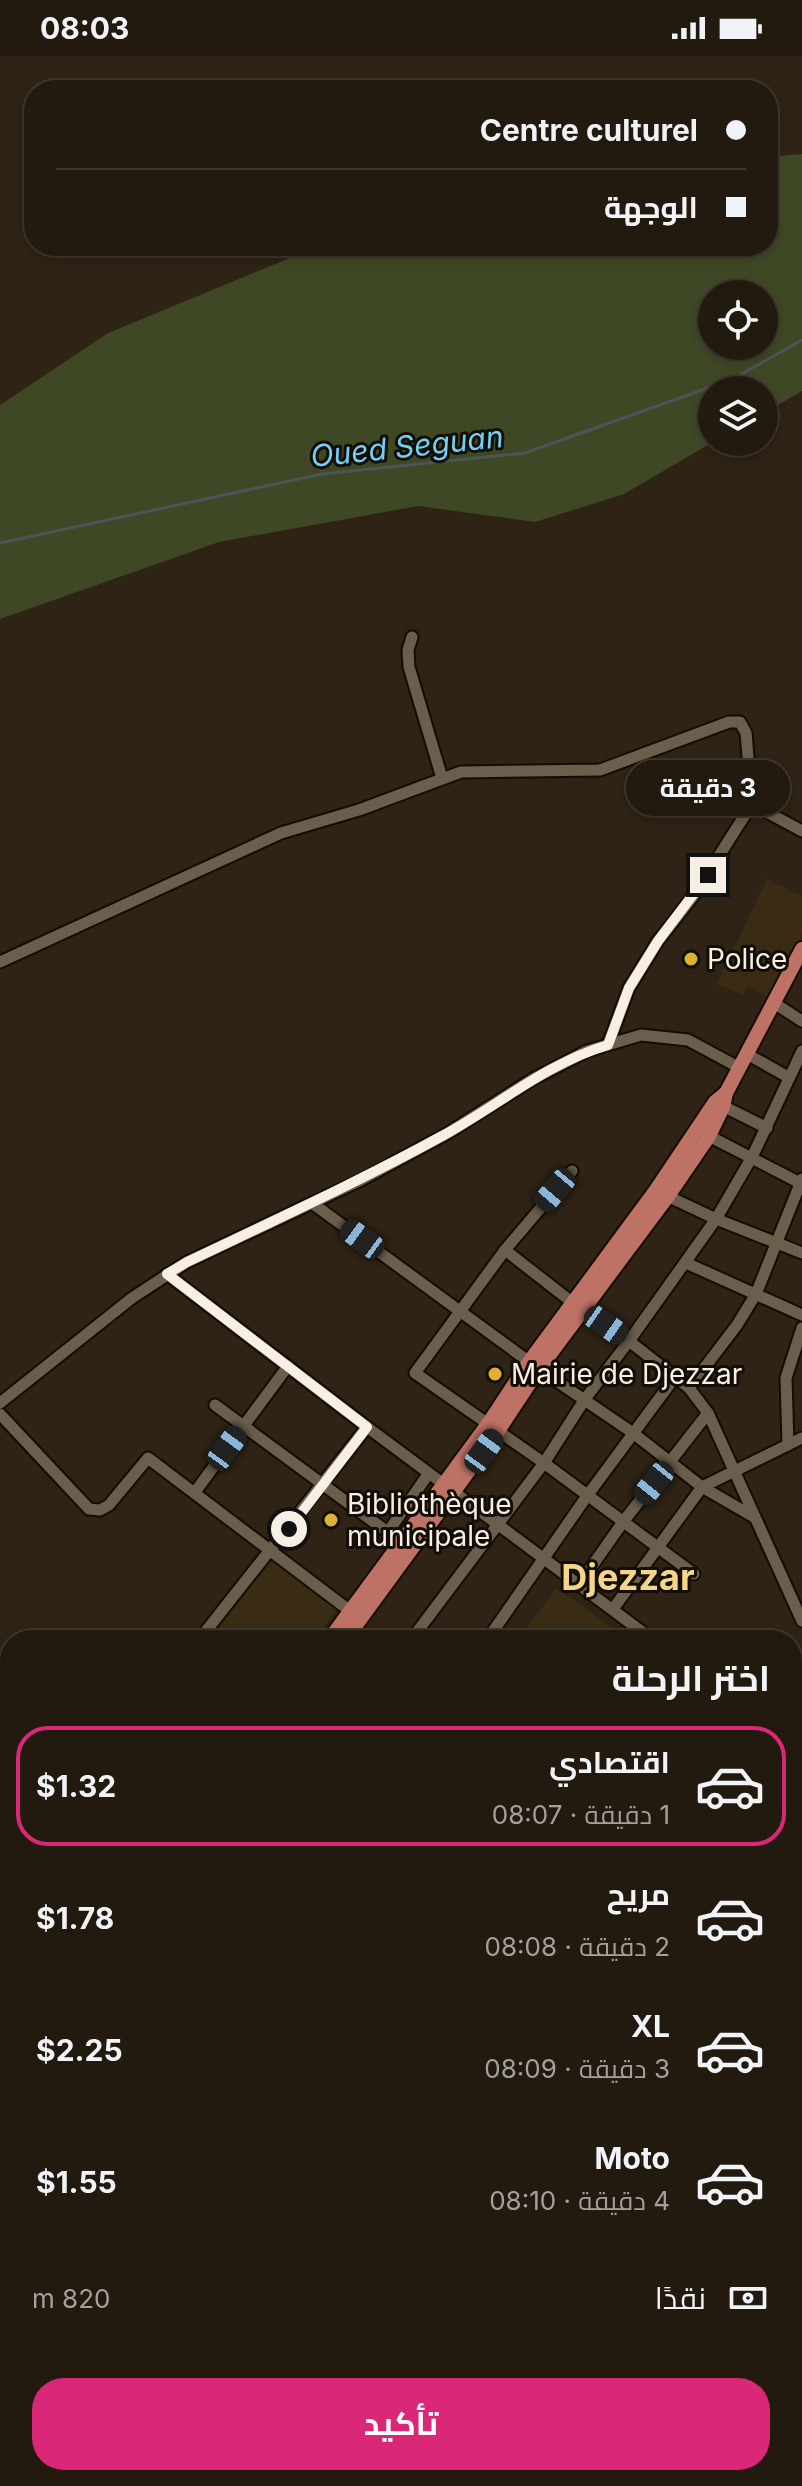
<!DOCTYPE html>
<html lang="ar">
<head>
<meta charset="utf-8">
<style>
  :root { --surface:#221a0f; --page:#2a2318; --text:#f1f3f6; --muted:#a2a19e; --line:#3f382f; --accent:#db2777 }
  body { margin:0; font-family:Inter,Cairo,sans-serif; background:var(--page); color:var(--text); direction:rtl; height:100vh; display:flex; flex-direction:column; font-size:30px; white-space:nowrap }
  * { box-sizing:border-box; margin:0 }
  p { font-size:26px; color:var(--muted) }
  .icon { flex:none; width:44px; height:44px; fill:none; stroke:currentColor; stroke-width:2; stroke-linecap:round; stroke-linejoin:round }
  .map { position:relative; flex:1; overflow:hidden; direction:ltr }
  .drawer { position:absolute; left:0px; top:1574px; width:802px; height:856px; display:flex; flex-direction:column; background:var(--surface); border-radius:32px 32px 0 0; box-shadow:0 4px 12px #0003,0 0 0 2px var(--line); direction:rtl }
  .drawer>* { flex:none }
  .banner { position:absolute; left:24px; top:24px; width:754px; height:176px; border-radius:32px; box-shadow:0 4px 12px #0003,0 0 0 2px var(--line); direction:rtl; display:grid; align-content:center; height:176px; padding:0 32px; background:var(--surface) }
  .fabs { position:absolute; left:698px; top:224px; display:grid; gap:16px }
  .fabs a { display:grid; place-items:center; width:80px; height:80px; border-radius:50%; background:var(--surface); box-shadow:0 4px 12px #0003,0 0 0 2px var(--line); font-size:40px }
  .end { position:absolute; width:36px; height:36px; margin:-18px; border:10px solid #f7efe5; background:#111; box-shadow:0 0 0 4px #111 }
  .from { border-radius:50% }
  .bubble { position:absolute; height:56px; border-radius:28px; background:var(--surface); box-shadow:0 4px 12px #0003,0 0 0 2px var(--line); font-size:26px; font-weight:700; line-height:56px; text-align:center; direction:rtl }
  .car { position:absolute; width:24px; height:48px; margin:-24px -12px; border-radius:10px; box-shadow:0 0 6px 2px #0007; background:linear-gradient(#222 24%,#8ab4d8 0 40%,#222 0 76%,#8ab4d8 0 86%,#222 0) }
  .banner b { display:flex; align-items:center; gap:28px; height:76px; font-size:30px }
  .banner b+b { border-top:2px solid var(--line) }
  .banner i { width:20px; height:20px; background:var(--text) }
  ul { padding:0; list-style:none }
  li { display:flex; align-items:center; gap:24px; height:120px; margin:0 16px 12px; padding:0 16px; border:4px solid transparent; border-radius:32px }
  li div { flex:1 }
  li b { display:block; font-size:30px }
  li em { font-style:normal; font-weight:700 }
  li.selected { border-color:var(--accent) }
  li>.icon { width:72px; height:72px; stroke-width:1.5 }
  h2 { padding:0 32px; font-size:36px; line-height:96px }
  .pay { display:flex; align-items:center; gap:20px; height:88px; padding:0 32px; font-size:30px }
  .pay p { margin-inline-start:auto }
  .button { display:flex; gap:16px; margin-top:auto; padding:16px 32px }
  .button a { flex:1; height:92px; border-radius:32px; background:var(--accent); color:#fff; font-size:32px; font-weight:700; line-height:92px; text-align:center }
  .status { display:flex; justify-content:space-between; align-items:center; height:56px; padding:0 40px; background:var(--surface); direction:ltr }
  .status svg { height:22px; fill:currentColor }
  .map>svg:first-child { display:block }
  .built { fill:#3a2b15 }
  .green { fill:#3f4825; fill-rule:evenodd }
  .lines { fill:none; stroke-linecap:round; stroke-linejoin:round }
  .stream { stroke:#4b5456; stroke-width:3 }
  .minor-casing { stroke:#160c01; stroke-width:15 }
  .major-casing { stroke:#160c01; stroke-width:18 }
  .minor { stroke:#6a5e4c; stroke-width:11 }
  .major { stroke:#be7265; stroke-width:14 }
  .route { stroke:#f7efe5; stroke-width:10 }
  .poi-dot { fill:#deb133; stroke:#120e07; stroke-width:3 }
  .labels { text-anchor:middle; stroke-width:6; stroke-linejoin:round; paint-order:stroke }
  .poi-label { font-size:28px; fill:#f7efe5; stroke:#120e07; text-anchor:start }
  .water-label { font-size:30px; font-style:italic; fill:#73d0f5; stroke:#120e07 }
  .district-label { font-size:36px; font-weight:bold; fill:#f4d58a; stroke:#120e07 }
</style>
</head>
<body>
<div class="status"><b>08:03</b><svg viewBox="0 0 49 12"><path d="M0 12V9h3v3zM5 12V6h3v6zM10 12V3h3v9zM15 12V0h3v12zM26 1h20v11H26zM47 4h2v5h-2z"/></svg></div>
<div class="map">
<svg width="802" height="2430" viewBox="0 0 802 2430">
  <rect width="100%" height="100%" fill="#2e2314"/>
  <g class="built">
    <path d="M767,823L802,840V878L770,942L748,930L743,939L717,928Z"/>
    <path d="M272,1504L337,1553L314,1584H206Z"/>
    <path d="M556,1532L630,1584H518Z"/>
  </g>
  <g class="green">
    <path d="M802,98V335L764,357V334H712L713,386L624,438L535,466L418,450L219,486L0,563V349L108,277L319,190H768V101ZM712,238H764V290H712Z"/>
    <path d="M802,2330V2430H686L697,2420H792V2338Z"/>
  </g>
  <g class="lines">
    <path class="stream" d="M0,487L322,418L525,397L733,323L802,284"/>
    <g class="minor-casing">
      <g id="minor">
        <path d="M412,581L408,594L409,611L442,722"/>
        <path d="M0,906L281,777L359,754L461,716L600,714L729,666H740L746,677L752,748L802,775"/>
        <path d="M774,947L802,965"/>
        <path d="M608,989L629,932L658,885L694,839L752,748"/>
        <path d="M747,998L788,1021"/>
        <path d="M719,1048L767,1072"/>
        <path d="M705,1078L802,1128"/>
        <path d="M572,1115L505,1194L415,1317L544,1407L694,1518"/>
        <path d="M663,1138L716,1163L802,1197"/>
        <path d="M312,1147L539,1313L633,1377L702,1431L754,1461"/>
        <path d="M505,1194L573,1247L629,1285L689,1332L708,1357L802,1565"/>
        <path d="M686,1207L802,1259"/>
        <path d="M167,1218L367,1371L653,1584"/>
        <path d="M689,1332L737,1269L756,1238L802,1123"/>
        <path d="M0,1347L132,1242L187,1206L363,1123L448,1077L533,1023L587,995L641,979L688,984L740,1012"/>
        <path d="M215,1349L401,1486"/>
        <path d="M0,1358L89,1453L100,1454L109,1449L148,1402L354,1558"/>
        <path d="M788,1389L786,1322L802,1272"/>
        <path d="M195,1436L288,1310"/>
        <path d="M388,1476L429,1417"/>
        <path d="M578,1530L623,1466L708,1357"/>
        <path d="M613,1553L702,1431L802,1382"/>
        <path d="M199,1584L367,1371"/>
        <path d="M411,1584L544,1407L585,1343L629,1285L716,1163L752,1101L802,995"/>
        <path d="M487,1584L587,1440L675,1321"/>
        <path d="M792,1717L802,1711"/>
        <path d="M0,1858L10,1848"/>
        <path d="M0,2063L10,2066"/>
        <path d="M0,2136L10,2140"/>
        <path d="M11,2420L26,2430"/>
        <path d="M182,2420L204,2430"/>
        <path d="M656,2420L658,2430"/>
        <path d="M236,2430L243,2420"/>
      </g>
    </g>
    <g class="major-casing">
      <g id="major">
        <path d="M329,1584L488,1368L529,1306L656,1134L715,1046L726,1037"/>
        <path d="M345,1584L498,1375L539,1313L668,1140L709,1080L723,1051L726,1037L802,893"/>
        <path d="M0,2308L10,2279"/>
        <path d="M0,2341L10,2312"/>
      </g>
    </g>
    <use href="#minor" class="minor"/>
    <use href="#major" class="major"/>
  </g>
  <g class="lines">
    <path class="route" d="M289,1473L367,1371L167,1218L187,1206C273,1165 360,1125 444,1079C499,1049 547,1007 608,989L629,932L658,885L708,819"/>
  </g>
  <g class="poi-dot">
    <circle cx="691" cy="903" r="8"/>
    <circle cx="495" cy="1318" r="8"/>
    <circle cx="331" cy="1464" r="8"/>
  </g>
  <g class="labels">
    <g class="poi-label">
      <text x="707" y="913">Police</text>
      <text x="511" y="1328">Mairie de Djezzar</text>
      <text x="347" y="1458">Bibliothèque<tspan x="347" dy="32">municipale</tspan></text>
    </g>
    <g class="water-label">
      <text transform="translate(407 391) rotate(-6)" y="10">Oued Seguan</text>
    </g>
    <g class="district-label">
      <text x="628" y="1534">Djezzar</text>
    </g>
  </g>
</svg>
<div class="fabs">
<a><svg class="icon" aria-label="locate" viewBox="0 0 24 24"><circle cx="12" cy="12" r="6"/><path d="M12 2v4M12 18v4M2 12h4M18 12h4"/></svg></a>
<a><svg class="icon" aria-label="layers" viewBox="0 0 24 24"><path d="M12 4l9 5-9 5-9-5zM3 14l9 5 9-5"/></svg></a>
</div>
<i class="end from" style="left:289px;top:1473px"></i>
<i class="end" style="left:708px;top:819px"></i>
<div class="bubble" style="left:626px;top:704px;width:164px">3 دقيقة</div>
<i class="car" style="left:555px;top:1134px;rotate:220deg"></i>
<i class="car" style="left:362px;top:1183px;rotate:306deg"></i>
<i class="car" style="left:606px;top:1269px;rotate:125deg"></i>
<i class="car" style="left:227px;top:1392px;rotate:36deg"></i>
<i class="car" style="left:484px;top:1395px;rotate:36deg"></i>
<i class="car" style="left:654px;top:1427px;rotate:219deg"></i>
<div class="banner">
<b><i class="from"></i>Centre culturel</b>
<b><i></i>الوجهة</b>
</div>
<section class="drawer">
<h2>اختر الرحلة</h2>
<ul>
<li class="selected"><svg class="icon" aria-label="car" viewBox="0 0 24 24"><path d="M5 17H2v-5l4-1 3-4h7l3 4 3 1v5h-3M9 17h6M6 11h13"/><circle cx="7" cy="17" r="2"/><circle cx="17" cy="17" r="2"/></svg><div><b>اقتصادي</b><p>1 دقيقة · 08:07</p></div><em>$1.32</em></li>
<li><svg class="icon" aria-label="car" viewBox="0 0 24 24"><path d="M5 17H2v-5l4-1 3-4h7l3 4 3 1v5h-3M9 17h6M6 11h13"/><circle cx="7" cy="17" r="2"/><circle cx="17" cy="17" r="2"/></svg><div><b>مريح</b><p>2 دقيقة · 08:08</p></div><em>$1.78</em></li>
<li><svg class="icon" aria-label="car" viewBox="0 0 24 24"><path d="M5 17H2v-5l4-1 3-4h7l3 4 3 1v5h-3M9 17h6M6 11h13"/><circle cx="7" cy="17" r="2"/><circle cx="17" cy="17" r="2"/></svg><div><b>XL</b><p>3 دقيقة · 08:09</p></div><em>$2.25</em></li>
<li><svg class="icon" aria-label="car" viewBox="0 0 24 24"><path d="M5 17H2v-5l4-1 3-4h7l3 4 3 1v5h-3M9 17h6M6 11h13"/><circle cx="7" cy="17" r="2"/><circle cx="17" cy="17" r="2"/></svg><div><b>Moto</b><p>4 دقيقة · 08:10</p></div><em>$1.55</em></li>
</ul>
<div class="pay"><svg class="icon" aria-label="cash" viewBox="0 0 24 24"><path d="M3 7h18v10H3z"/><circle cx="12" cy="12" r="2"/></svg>نقدًا<p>820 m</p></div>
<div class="button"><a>تأكيد</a></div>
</section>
</div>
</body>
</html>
